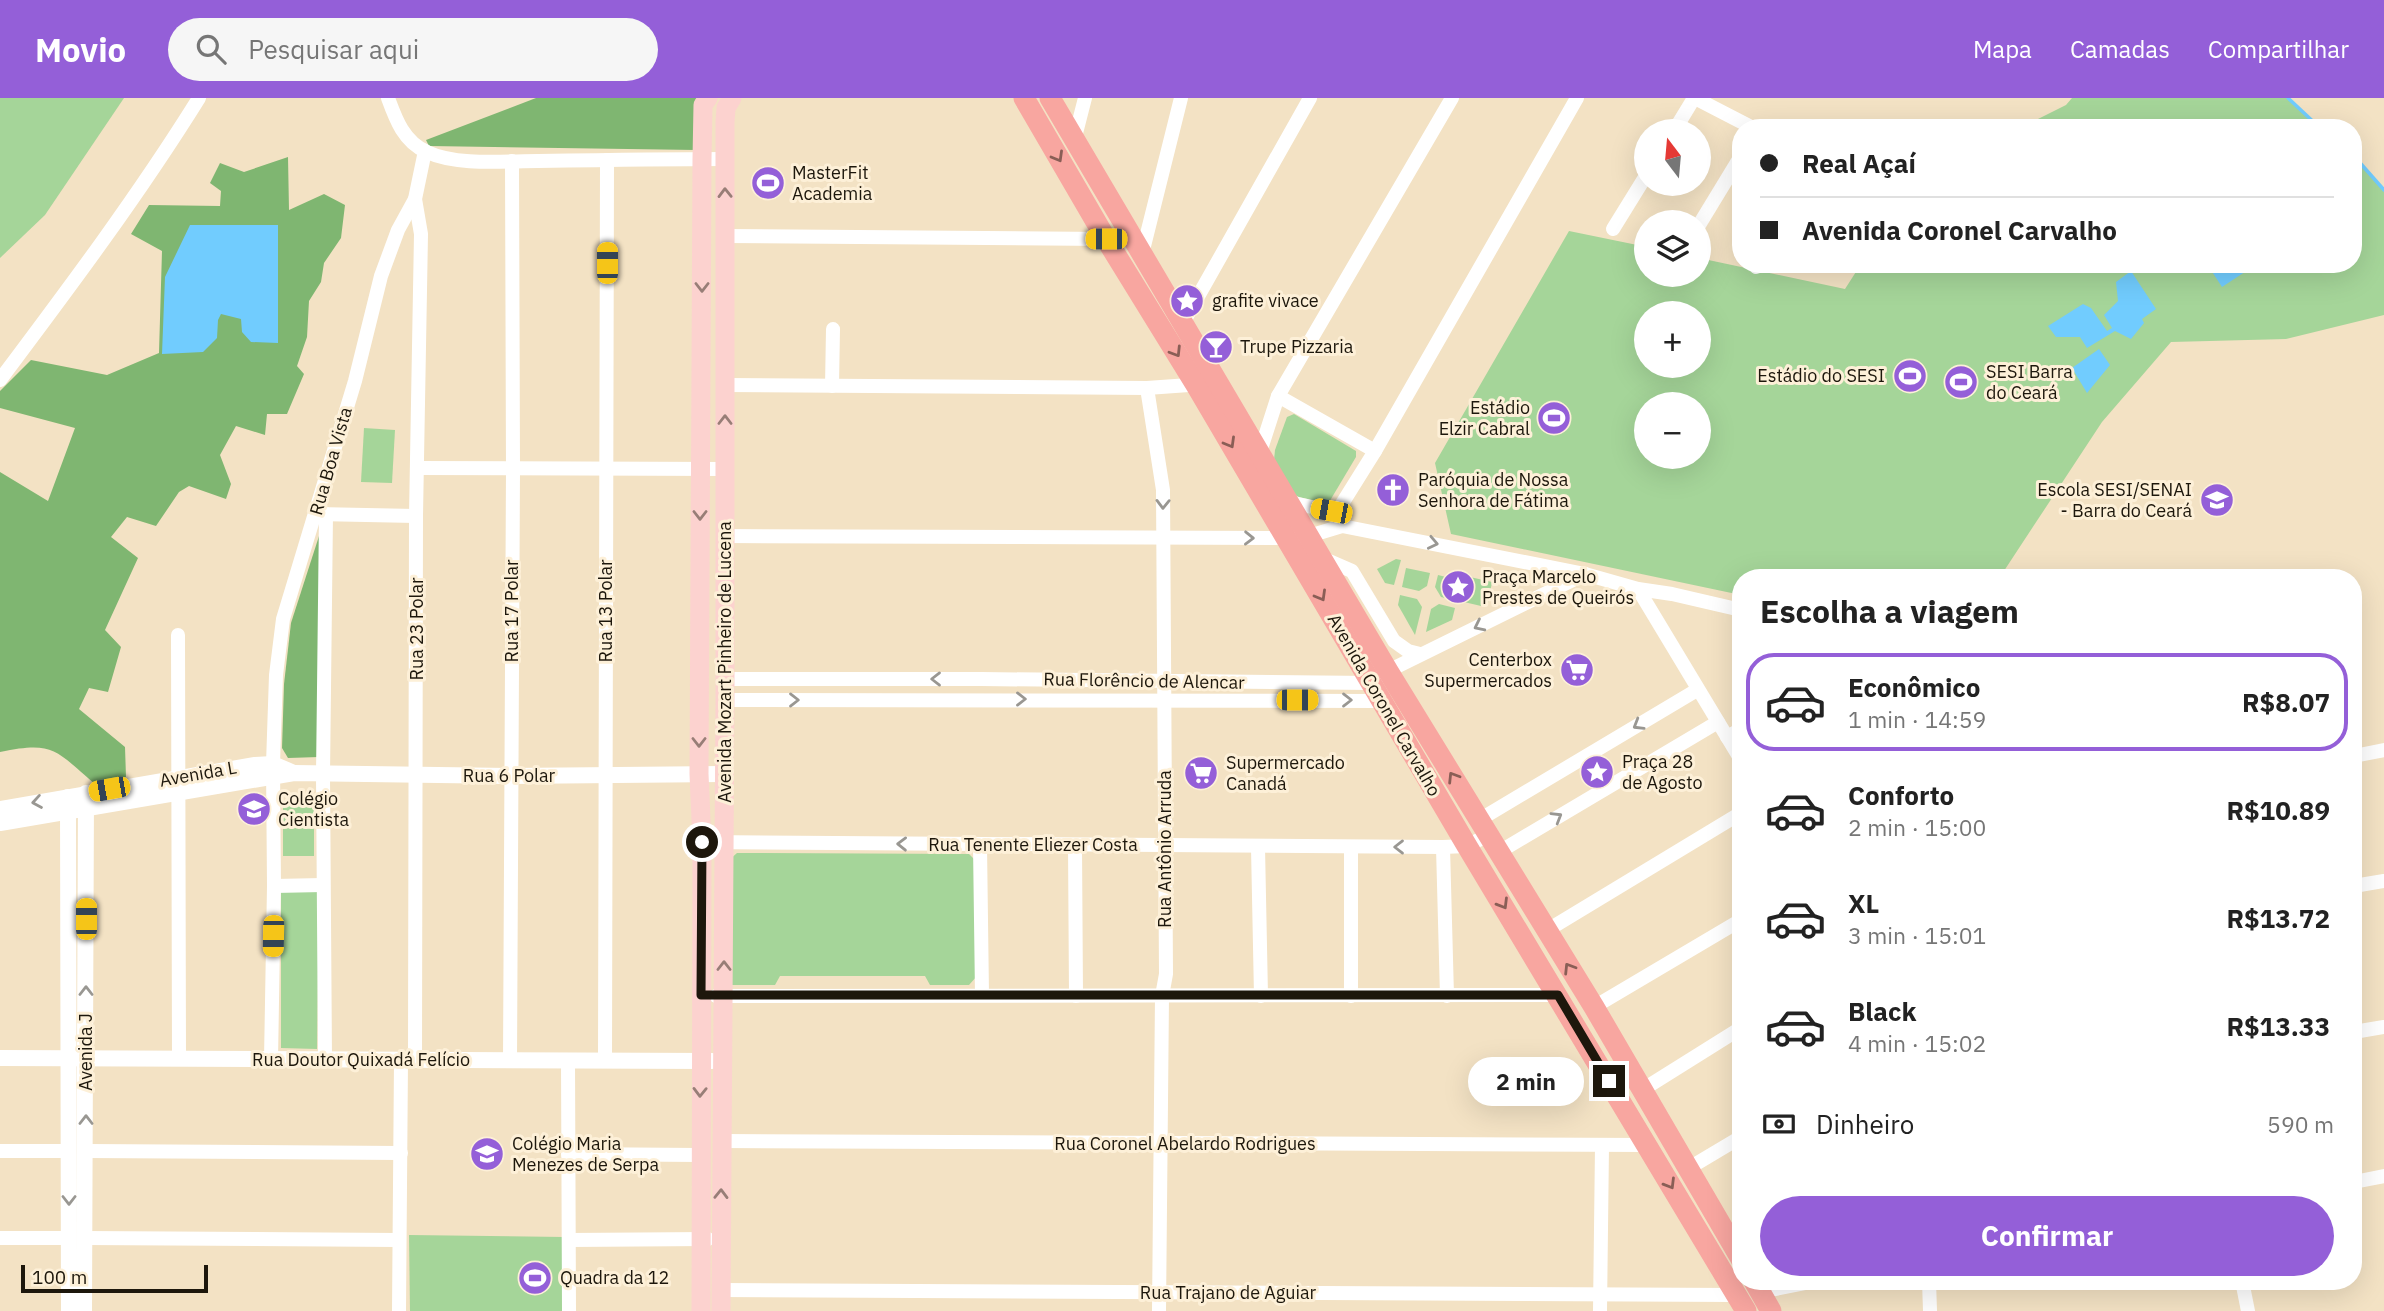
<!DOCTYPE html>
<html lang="pt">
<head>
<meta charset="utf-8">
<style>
  :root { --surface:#fff; --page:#f6f6f6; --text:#222; --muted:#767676; --line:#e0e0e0; --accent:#945fd8 }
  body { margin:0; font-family:"IBM Plex Sans",sans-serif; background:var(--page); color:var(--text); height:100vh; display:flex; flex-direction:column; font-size:26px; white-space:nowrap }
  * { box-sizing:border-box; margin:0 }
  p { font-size:23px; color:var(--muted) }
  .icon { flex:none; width:38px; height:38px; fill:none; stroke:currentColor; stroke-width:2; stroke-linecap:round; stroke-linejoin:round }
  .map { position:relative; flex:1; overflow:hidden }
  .panel { position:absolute; left:1732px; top:471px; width:630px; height:721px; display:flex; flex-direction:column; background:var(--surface); border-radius:28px; box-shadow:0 7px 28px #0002 }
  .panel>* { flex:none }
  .guide { position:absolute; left:1732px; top:21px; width:630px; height:154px; border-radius:28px; box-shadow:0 7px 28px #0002; display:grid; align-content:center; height:154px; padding:0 28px; background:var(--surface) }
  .needle { width:46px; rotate:344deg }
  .fabs { position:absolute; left:1634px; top:21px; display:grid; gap:14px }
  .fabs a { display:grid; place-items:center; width:77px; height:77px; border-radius:50%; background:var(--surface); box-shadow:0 7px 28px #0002; font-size:35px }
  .scale { position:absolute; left:21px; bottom:18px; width:187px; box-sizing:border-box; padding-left:7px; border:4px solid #1d170c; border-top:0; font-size:19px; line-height:24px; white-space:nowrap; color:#1d170c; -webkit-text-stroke:5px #fdf0d8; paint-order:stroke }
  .end { position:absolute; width:32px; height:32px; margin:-16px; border:9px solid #1d170c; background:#fff; box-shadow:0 0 0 4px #fff }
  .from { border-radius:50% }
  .bubble { position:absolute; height:49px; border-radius:24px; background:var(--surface); box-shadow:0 7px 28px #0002; font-size:23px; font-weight:800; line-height:49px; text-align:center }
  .car { position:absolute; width:21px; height:42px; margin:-21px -10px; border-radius:9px; box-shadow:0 0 5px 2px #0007; background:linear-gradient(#f5c518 24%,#345 0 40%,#f5c518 0 76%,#345 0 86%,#f5c518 0) }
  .guide b { display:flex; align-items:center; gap:24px; height:66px; font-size:26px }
  .guide b+b { border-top:2px solid var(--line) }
  .guide i { width:18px; height:18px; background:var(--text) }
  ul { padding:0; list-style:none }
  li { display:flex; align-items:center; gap:21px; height:98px; margin:0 14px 10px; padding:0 14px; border:4px solid transparent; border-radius:28px }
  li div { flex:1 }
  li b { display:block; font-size:26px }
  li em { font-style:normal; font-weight:800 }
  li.active { border-color:var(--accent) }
  li>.icon { width:63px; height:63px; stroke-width:1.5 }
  h2 { padding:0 28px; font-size:32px; line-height:84px }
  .pay { display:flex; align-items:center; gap:18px; height:77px; padding:0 28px; font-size:26px }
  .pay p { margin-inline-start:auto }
  .button { display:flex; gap:14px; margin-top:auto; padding:14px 28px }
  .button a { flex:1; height:80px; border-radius:42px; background:var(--accent); color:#fff; font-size:28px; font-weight:800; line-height:80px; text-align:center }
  header { display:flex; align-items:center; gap:42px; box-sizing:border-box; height:98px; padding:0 35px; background:var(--accent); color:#fff }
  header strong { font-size:33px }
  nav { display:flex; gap:38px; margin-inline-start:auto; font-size:24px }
  .search { width:490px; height:63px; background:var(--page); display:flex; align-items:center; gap:18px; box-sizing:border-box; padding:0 24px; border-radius:38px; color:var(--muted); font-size:26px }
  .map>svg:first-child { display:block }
  .green { fill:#a5d599; fill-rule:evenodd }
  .forest { fill:#7fb671 }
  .water { fill:#71ccfe }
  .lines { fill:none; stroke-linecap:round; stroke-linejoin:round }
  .stream { stroke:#71ccfe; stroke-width:3.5 }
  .minor { stroke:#fff; stroke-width:14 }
  .tertiary { stroke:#fff; stroke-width:16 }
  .secondary { stroke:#fcd2cf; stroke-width:19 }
  .primary { stroke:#f8a6a0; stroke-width:21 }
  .oneway { stroke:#8a5e56 }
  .oneway2 { stroke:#987e77 }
  .oneway3 { stroke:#999792 }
  .route { stroke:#1d170c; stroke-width:9 }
  .labels { text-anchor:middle; stroke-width:6; stroke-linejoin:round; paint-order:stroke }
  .poi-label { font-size:18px; fill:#1d170c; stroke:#fdf0d8; text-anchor:start }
  .street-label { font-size:18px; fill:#1d170c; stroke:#fdf0d8 }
</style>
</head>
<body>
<header>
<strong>Movio</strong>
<div class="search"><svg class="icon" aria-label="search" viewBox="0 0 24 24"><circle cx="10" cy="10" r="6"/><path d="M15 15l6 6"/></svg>Pesquisar aqui</div>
<nav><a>Mapa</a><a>Camadas</a><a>Compartilhar</a></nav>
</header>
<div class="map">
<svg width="2384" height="1213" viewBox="0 0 2384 1213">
  <rect width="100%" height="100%" fill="#f3e2c4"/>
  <g class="green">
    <path d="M0,0H124L45,117L0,160Z"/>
    <path d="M2072,0H2288L2320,30H2020L2066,7Z"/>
    <path d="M2354,58L2384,92V217L2286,241L2171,244L2102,324L2000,479L1741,480V497L1451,436L1435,365L1569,133L1647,149V177H1699V160L1845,191L1861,166H2354ZM1647,215H1699V268H1647ZM1647,306H1699V359H1647Z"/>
    <path d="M1294,316L1356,353V359L1328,406L1299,399L1293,396L1274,362L1275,352L1287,319Z"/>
    <path d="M364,330L395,332L392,385L361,384Z"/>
    <path d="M1396,461L1401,462L1394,487L1385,485L1377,471Z"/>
    <path d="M1406,470L1430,475L1427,488L1419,493L1402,489Z"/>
    <path d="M1438,477L1462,483L1457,503L1441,499L1435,489Z"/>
    <path d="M1470,479L1492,484L1488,505L1481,508L1464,504Z"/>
    <path d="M1400,497L1417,501L1422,509L1415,537L1398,507Z"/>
    <path d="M1439,506L1455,510L1452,522L1426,534L1431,511Z"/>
    <rect x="283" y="707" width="31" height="51"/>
    <path d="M737,755L969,756L977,764V878L969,887H930L925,878H780L775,887H730L728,763Z"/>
    <path d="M281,794H319L317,951L281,950Z"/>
    <path d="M409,1137L565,1139L563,1213H410Z"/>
  </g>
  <g class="forest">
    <path d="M536,0H698L696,52L429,48L426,42Z"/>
    <path d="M288,59L289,112L324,96L345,107L341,140L324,165L321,184L309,203L307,239L297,268L304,276L287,316H267L265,337L236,328L220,357L231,386L226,401L189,388L179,394L156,428L127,419L111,439L138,460L105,532L121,549L108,594L89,590L79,611L125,649L126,679L95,686C55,652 54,643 0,654V374L48,403L75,330L0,310V293L31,262L107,277L159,255L162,153L131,136L149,107L220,108L221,93L210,85L220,65L244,74Z"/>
    <path d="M320,435L319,659L288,660L282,650L284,586L291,525Z"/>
  </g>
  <g class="water">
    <path d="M190,127H278V245L251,244L242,234L241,221L221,216L218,222L217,240L203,254L162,256L165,179Z"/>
    <path d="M2207,166H2257L2222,189Z"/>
    <path d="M2131,173L2156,211L2142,221L2144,225L2131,241L2115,233L2087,250L2080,239H2056L2048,228L2083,206L2091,210L2107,233L2112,230L2104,217L2118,203L2116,184Z"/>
    <path d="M2099,251L2110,267L2087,295L2072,270Z"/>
  </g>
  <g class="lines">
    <g class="stream">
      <path d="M2288,0L2320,30"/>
      <path d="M2354,58L2384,92"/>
    </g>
    <g class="minor">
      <path d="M388,0C396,22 404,44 427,54C457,68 505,63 538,63C600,62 662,61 725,61"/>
      <path d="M1695,0L1753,30"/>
      <path d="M1674,33L1694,0"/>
      <path d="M1075,39L1085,0"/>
      <path d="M415,101L421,136L416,418L415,962"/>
      <path d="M1699,127L1741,58"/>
      <path d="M1613,131L1647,76"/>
      <path d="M725,138L1106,141"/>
      <path d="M1142,156L1181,0"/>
      <path d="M1756,169L1758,166"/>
      <path d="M1183,225L1310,0"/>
      <path d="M0,282C69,190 138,98 199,0"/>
      <path d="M725,287L1147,290L1203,286"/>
      <path d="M832,288L833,231"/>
      <path d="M1147,290L1163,392L1166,876L1162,898L1159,1213"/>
      <path d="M1278,298L1375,353"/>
      <path d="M1260,354L1278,298L1452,0"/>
      <path d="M418,370L725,371"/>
      <path d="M1289,404L1330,413L1340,409"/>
      <path d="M316,416L416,418"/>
      <path d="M1342,428L1340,409L1375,353L1577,0"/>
      <path d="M725,438L1275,440L1309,438L1342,428L1585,476L1638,491L1672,496L1741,512"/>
      <path d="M1322,460L1352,473L1394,543L1408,553L1420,556"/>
      <path d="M1638,491L1741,662"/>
      <path d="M178,537L179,961"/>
      <path d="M725,581H981L1372,585L1388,573L1585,476"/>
      <path d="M725,602L1382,603"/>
      <path d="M1727,639L1741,631"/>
      <path d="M2354,658L2384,652"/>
      <path d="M1479,722L1697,592"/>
      <path d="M702,744L1443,749L1467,748L1488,737"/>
      <path d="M980,747L982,897"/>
      <path d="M1075,747L1076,898"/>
      <path d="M1258,749L1261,898"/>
      <path d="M1443,749L1447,898"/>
      <path d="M1499,754L1718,624"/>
      <path d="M274,788L323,787"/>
      <path d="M2354,788L2384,783"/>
      <path d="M1546,833L1741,715"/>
      <path d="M716,898L1558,897"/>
      <path d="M1351,898V749"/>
      <path d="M1594,909L1741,822"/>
      <path d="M2354,934L2384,929"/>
      <path d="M271,962L274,788L273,666L276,577L283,521L355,283L381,178L398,132L415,101L425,53"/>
      <path d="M325,962L323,677L326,416"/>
      <path d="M510,963L513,371L512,63"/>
      <path d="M568,963L569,1213"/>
      <path d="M605,963L607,62"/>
      <path d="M1642,992L1741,930"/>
      <path d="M722,1043L1647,1047"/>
      <path d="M0,1053H69"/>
      <path d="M86,1053L401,1055"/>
      <path d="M568,1056L699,1057"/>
      <path d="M1689,1070L1741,1039"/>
      <path d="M2354,1084L2384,1078"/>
      <path d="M0,1140H68"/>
      <path d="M84,1140L399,1142"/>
      <path d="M569,1142L708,1141"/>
      <path d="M1929,1183L1930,1213"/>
      <path d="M2242,1183L2248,1213"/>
      <path d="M720,1192L1736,1197"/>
      <path d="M1760,1194L1816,1183"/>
      <path d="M399,1213L401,962"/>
      <path d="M1600,1213L1602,1048"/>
    </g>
    <g class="tertiary">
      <path d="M68,699L69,1213"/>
      <path d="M0,711L255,667L273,666L294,675"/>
      <path d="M0,725L294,675L510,678L723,676"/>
      <path d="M0,960L712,963"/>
      <path d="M84,1213L86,695"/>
    </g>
    <g class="secondary">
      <path d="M701,1213L702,744L699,676L702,61L703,7L708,0"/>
      <path d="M721,1213L725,602V24L726,10L732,0"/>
    </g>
    <g class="primary">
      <path d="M1024,0L1106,141L1196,287L1467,748L1746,1213"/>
      <path d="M1050,0L1388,573L1594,909L1741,1161"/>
      <path d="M1754,1183L1771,1213"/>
    </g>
  </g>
  <defs><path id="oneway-chevron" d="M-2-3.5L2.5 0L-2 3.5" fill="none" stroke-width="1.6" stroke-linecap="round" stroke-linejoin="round" transform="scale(1.75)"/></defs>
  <g class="oneway">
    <use href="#oneway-chevron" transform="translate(1058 59) rotate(60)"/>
    <use href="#oneway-chevron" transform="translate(1176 254) rotate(58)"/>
    <use href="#oneway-chevron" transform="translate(1230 345) rotate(60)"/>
    <use href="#oneway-chevron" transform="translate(1321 498) rotate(60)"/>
    <use href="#oneway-chevron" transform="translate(1453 679) rotate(-122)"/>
    <use href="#oneway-chevron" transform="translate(1503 806) rotate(59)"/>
    <use href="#oneway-chevron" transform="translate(1569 870) rotate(-122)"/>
    <use href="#oneway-chevron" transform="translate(1670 1086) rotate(59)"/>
  </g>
  <g class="oneway2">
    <use href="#oneway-chevron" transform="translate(725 95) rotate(-91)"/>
    <use href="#oneway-chevron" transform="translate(702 189) rotate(90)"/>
    <use href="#oneway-chevron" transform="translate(725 322) rotate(-90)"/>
    <use href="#oneway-chevron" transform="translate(700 417) rotate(90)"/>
    <use href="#oneway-chevron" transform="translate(699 644) rotate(90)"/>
    <use href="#oneway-chevron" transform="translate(724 868) rotate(-90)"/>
    <use href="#oneway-chevron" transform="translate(700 994) rotate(91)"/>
    <use href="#oneway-chevron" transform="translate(721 1096) rotate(-89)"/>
  </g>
  <g class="oneway3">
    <use href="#oneway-chevron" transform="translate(1163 406) rotate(91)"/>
    <use href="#oneway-chevron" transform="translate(1249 440) rotate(1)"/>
    <use href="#oneway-chevron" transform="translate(1433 445) rotate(12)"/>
    <use href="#oneway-chevron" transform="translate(1479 528) rotate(154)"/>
    <use href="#oneway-chevron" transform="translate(936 581) rotate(-180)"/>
    <use href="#oneway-chevron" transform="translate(1021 601)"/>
    <use href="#oneway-chevron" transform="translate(794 602)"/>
    <use href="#oneway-chevron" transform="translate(1347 602)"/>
    <use href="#oneway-chevron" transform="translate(1638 627) rotate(149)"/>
    <use href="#oneway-chevron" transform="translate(37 704) rotate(170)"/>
    <use href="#oneway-chevron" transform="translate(1557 719) rotate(-31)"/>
    <use href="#oneway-chevron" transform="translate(902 746) rotate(-179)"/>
    <use href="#oneway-chevron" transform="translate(1399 749) rotate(-180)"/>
    <use href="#oneway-chevron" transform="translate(86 893) rotate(-90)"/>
    <use href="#oneway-chevron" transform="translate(86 1022) rotate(-90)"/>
    <use href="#oneway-chevron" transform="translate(69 1102) rotate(90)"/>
  </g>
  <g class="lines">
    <path class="route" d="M702,744L701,897H1558L1609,983"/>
  </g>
  <defs>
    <g id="stadium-disc" transform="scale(1.75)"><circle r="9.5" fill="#945fd8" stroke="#fdf0d8"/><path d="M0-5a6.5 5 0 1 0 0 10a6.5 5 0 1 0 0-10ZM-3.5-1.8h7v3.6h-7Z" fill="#fff"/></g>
    <g id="sight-disc" transform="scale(1.75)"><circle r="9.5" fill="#945fd8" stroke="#fdf0d8"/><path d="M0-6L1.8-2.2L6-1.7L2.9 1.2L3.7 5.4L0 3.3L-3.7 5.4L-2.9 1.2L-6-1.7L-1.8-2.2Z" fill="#fff"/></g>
    <g id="bar-disc" transform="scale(1.75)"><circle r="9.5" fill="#945fd8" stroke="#fdf0d8"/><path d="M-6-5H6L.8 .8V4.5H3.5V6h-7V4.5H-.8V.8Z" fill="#fff"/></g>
    <g id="church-disc" transform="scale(1.75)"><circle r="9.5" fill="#945fd8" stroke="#fdf0d8"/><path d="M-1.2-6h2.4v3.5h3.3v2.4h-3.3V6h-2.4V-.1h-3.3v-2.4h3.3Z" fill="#fff"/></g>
    <g id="university-disc" transform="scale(1.75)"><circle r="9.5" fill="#945fd8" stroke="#fdf0d8"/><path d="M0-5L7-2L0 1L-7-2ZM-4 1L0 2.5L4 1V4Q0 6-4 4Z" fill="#fff"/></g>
    <g id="supermarket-disc" transform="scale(1.75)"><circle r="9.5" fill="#945fd8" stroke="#fdf0d8"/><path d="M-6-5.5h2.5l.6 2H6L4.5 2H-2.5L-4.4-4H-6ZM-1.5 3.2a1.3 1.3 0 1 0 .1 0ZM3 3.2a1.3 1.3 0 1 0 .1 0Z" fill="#fff"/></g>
    <g id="school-disc" transform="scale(1.75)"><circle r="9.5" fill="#945fd8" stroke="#fdf0d8"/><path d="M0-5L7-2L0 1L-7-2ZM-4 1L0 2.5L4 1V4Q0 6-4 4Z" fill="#fff"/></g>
  </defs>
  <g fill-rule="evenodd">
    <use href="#stadium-disc" x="768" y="85"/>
    <use href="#sight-disc" x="1187" y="203"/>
    <use href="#bar-disc" x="1216" y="249"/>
    <use href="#stadium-disc" x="1910" y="278"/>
    <use href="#stadium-disc" x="1961" y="284"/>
    <use href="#stadium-disc" x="1554" y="320"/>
    <use href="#church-disc" x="1393" y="392"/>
    <use href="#university-disc" x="2217" y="402"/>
    <use href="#sight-disc" x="1458" y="489"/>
    <use href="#supermarket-disc" x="1577" y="572"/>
    <use href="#sight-disc" x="1597" y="674"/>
    <use href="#supermarket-disc" x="1201" y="675"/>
    <use href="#school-disc" x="254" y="711"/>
    <use href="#school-disc" x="487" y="1056"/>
    <use href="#stadium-disc" x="535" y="1180"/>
  </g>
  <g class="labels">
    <g class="poi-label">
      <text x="792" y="81">MasterFit<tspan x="792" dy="21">Academia</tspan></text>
      <text x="1212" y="209">grafite vivace</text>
      <text x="1240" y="255">Trupe Pizzaria</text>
      <text x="1986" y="280">SESI Barra<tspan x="1986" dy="21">do Ceará</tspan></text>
      <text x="1885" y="284" text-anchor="end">Estádio do SESI</text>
      <text x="1530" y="316" text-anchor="end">Estádio<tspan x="1530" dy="21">Elzir Cabral</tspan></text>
      <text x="1418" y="388">Paróquia de Nossa<tspan x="1418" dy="21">Senhora de Fátima</tspan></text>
      <text x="2192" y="398" text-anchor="end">Escola SESI/SENAI<tspan x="2192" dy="21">- Barra do Ceará</tspan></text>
      <text x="1482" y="485">Praça Marcelo<tspan x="1482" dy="21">Prestes de Queirós</tspan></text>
      <text x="1552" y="568" text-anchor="end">Centerbox<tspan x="1552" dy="21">Supermercados</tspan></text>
      <text x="1622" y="670">Praça 28<tspan x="1622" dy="21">de Agosto</tspan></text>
      <text x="1226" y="671">Supermercado<tspan x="1226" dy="21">Canadá</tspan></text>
      <text x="278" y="707">Colégio<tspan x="278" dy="21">Cientista</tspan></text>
      <text x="512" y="1052">Colégio Maria<tspan x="512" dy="21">Menezes de Serpa</tspan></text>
      <text x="560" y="1186">Quadra da 12</text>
    </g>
    <g class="street-label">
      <text transform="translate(331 363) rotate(-74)" y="6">Rua Boa Vista</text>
      <text transform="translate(512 513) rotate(-90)" y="6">Rua 17 Polar</text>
      <text transform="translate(606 513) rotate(-90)" y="6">Rua 13 Polar</text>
      <text transform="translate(417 531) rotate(-90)" y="6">Rua 23 Polar</text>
      <text transform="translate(725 564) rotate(-90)" y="6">Avenida Mozart Pinheiro de Lucena</text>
      <text transform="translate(1144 583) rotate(1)" y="6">Rua Florêncio de Alencar</text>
      <text transform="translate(1384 607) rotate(60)" y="6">Avenida Coronel Carvalho</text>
      <text transform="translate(198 676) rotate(-10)" y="6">Avenida L</text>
      <text x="509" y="684">Rua 6 Polar</text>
      <text x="1033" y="753">Rua Tenente Eliezer Costa</text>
      <text transform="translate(1165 751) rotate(-90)" y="6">Rua Antônio Arruda</text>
      <text transform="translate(86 954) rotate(-90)" y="6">Avenida J</text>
      <text x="361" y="968">Rua Doutor Quixadá Felício</text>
      <text x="1185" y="1052">Rua Coronel Abelardo Rodrigues</text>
      <text x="1228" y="1201">Rua Trajano de Aguiar</text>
    </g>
  </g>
</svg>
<div class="fabs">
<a><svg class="needle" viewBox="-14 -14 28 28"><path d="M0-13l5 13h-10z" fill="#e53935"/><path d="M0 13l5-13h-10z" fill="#767676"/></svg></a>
<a><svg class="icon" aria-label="layers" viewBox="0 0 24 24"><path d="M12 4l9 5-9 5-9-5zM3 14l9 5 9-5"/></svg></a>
<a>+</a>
<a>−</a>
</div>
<div class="scale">100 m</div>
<i class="end from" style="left:702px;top:744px"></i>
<i class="end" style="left:1609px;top:983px"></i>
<div class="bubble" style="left:1468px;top:959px;width:116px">2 min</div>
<i class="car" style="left:1106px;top:141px;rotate:270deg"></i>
<i class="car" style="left:607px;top:165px;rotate:0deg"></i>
<i class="car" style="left:1331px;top:413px;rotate:281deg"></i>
<i class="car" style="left:1297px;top:602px;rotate:90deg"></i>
<i class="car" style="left:109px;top:691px;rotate:260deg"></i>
<i class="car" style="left:86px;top:821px;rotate:0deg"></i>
<i class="car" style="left:273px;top:838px;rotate:181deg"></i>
<div class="guide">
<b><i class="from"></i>Real Açaí</b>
<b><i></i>Avenida Coronel Carvalho</b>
</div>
<section class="panel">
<h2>Escolha a viagem</h2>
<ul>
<li class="active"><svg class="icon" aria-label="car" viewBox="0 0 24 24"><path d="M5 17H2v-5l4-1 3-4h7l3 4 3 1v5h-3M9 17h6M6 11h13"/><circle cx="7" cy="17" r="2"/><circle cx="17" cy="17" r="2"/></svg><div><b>Econômico</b><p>1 min · 14:59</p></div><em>R$8.07</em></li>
<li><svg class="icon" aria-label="car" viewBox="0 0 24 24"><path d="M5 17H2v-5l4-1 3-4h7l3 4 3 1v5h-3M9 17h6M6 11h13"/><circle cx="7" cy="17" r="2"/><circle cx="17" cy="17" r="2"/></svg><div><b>Conforto</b><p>2 min · 15:00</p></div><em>R$10.89</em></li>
<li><svg class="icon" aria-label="car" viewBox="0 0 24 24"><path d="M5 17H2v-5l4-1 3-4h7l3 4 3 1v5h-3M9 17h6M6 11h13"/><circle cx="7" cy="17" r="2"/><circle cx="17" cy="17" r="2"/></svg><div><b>XL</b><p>3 min · 15:01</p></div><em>R$13.72</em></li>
<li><svg class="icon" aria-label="car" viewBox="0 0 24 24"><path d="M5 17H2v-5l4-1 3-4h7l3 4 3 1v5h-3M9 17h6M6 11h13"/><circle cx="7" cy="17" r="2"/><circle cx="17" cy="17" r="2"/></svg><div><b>Black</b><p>4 min · 15:02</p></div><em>R$13.33</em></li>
</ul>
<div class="pay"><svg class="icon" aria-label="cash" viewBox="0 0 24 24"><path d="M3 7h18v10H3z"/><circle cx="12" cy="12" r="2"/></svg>Dinheiro<p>590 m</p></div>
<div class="button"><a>Confirmar</a></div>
</section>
</div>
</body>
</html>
